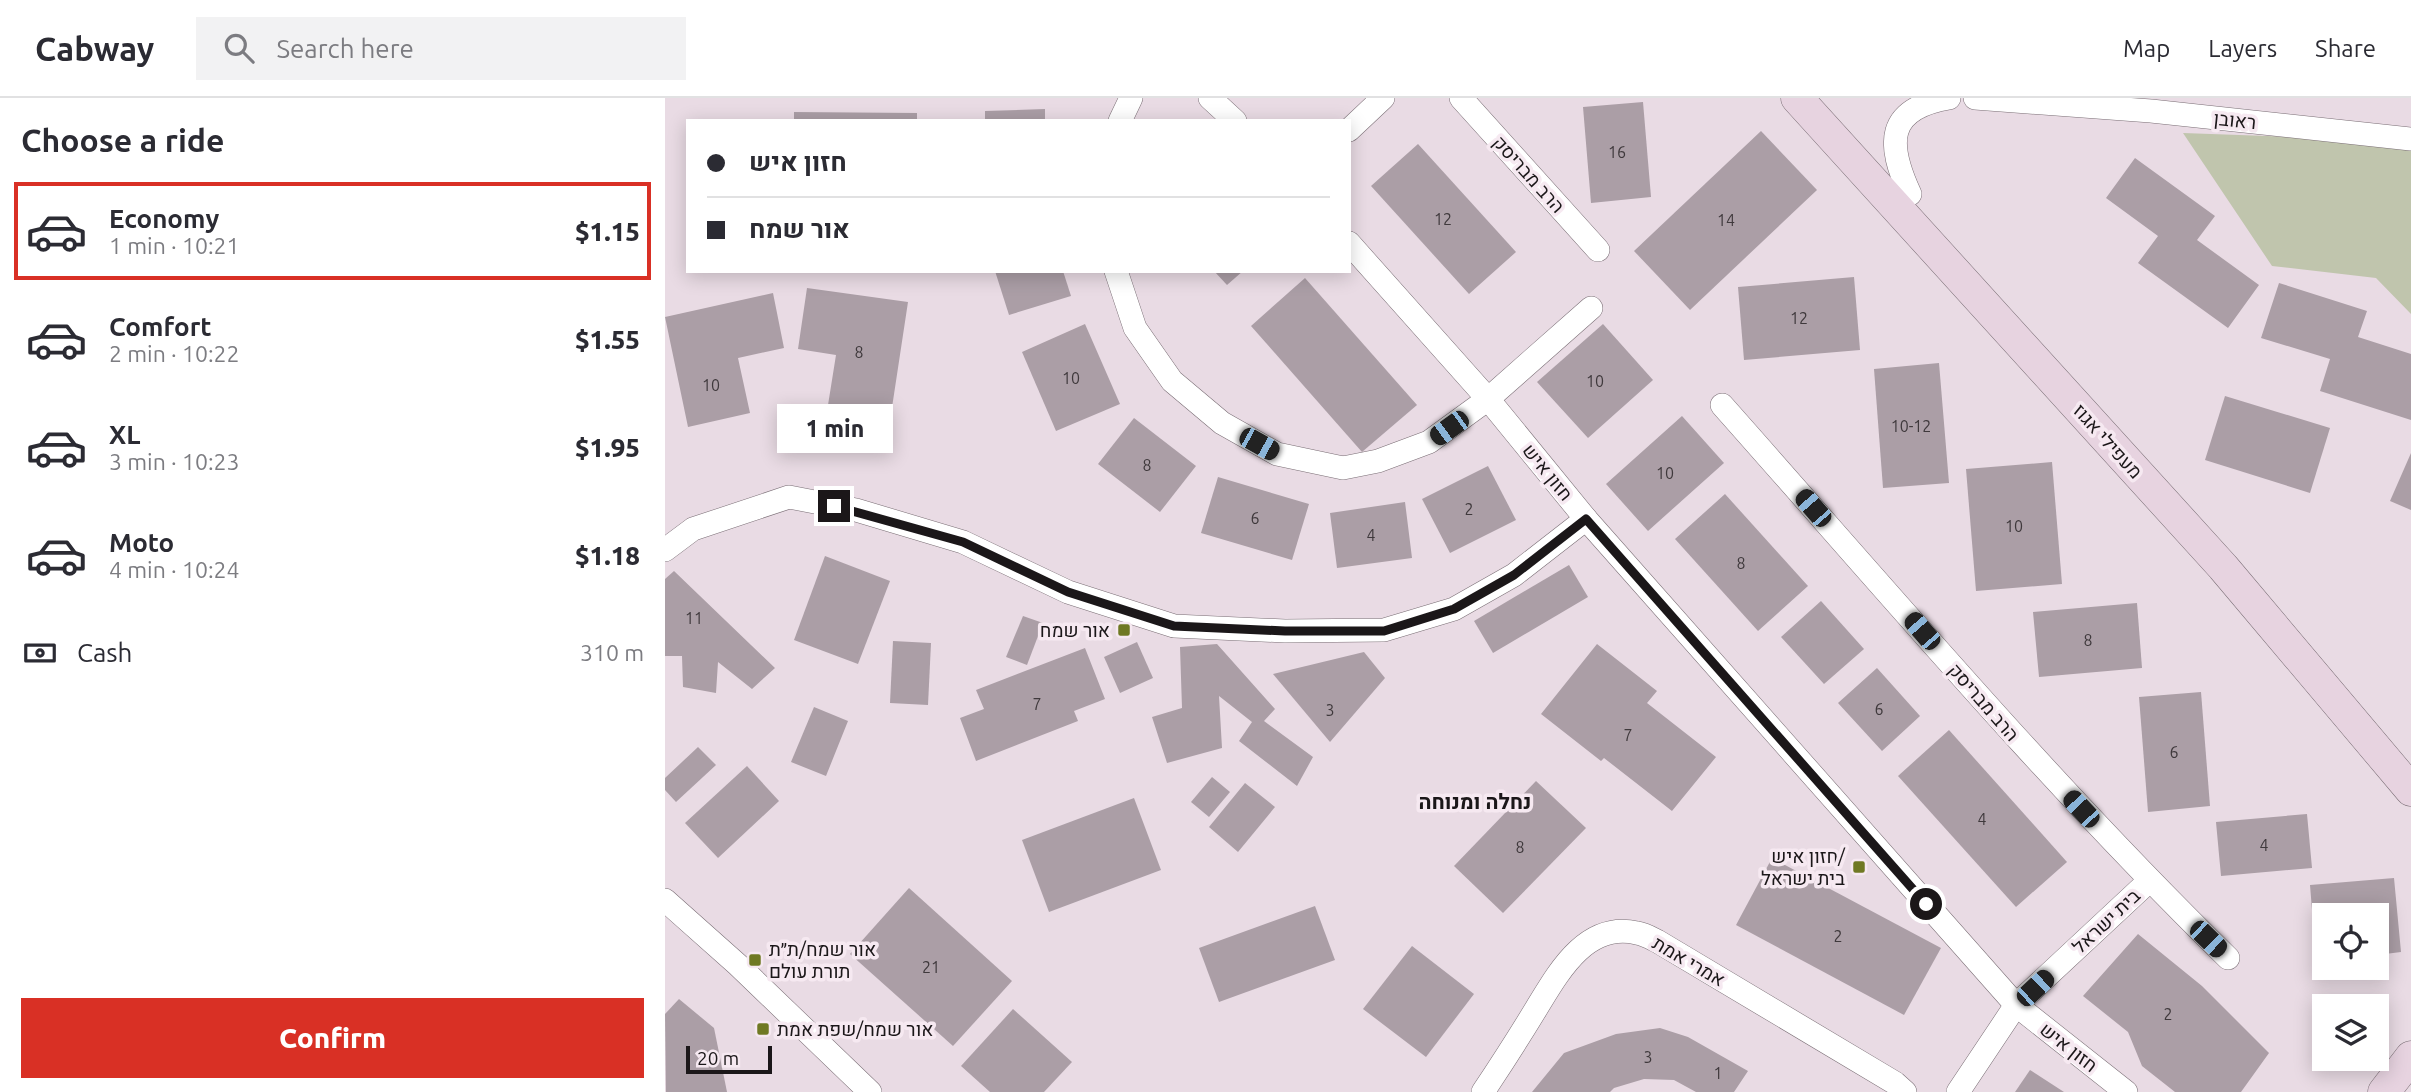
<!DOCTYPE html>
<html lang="en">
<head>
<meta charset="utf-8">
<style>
  :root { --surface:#fff; --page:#f2f2f3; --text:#2b2b33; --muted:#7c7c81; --line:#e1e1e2; --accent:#d93025 }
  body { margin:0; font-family:Ubuntu,Heebo,sans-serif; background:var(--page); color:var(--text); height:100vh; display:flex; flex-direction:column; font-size:26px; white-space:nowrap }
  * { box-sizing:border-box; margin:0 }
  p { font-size:23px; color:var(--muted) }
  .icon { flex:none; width:38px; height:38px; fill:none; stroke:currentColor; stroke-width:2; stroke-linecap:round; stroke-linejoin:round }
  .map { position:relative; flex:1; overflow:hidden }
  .side { display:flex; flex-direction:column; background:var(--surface); width:665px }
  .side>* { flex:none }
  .guide { position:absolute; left:21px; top:21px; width:665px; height:154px; border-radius:0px; box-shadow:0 4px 18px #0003; display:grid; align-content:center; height:154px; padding:0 21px; background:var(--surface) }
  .controls { position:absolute; left:1647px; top:805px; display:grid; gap:14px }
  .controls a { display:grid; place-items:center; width:77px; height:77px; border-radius:0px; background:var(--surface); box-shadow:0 4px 18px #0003; font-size:35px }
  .scale { position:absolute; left:21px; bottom:18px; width:86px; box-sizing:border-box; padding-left:7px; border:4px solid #1b1719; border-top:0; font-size:19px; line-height:24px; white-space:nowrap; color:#1b1719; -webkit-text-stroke:5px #f6e9f1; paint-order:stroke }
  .end { position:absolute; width:32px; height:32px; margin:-16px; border:9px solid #1b1719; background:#fff; box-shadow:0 0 0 4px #fff }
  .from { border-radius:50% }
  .bubble { position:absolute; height:49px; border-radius:0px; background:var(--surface); box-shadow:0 4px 18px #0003; font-size:23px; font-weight:800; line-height:49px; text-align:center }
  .car { position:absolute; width:21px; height:42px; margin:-21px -10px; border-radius:9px; box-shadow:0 0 5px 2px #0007; background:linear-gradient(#222 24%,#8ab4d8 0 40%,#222 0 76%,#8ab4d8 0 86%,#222 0) }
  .guide b { display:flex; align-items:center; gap:24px; height:66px; font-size:26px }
  .guide b+b { border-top:2px solid var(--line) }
  .guide i { width:18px; height:18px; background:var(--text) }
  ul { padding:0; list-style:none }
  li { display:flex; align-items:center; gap:21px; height:98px; margin:0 14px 10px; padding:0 7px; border:4px solid transparent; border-radius:0px }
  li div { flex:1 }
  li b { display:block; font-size:26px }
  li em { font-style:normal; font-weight:800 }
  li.active { border-color:var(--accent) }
  li>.icon { width:63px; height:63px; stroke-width:1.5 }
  h2 { padding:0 21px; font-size:32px; line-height:84px }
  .pay { display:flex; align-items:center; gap:18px; height:77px; padding:0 21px; font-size:26px }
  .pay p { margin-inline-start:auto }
  .action { display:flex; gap:14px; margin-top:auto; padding:14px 21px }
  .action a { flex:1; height:80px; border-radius:0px; background:var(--accent); color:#fff; font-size:28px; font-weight:800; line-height:80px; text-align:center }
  header { display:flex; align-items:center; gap:42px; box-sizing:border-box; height:98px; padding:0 35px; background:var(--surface); border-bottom:2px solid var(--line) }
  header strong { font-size:33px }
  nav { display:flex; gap:38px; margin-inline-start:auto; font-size:24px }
  .search { width:490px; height:63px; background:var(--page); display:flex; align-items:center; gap:18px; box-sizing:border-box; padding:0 24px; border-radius:0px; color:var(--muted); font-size:26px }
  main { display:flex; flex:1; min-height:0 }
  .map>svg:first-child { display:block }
  .green { fill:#c0c5ad }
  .building { fill:#ab9ea6 }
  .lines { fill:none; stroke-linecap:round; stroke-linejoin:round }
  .street-casing { stroke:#7a6e75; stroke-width:24 }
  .secondary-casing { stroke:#7a6e75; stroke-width:33 }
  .street { stroke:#fff; stroke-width:23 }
  .secondary { stroke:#e7d3e0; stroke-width:32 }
  .route { stroke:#1b1719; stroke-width:9 }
  .poi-dot { fill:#6f7923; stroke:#f6e9f1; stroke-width:2.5 }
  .labels { text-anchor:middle; stroke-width:7; stroke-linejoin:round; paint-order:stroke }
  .number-label { font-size:16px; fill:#3f393c }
  .street-label { font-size:19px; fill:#1b1719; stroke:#f6e9f1 }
  .poi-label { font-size:19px; fill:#1b1719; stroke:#f6e9f1; text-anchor:end }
  .neighbourhood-label { font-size:21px; font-weight:bold; fill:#1b1719; stroke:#f6e9f1 }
</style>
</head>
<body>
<header>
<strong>Cabway</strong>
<div class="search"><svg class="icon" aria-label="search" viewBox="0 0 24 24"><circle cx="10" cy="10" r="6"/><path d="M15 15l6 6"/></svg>Search here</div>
<nav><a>Map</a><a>Layers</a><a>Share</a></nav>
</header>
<main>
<section class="side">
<h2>Choose a ride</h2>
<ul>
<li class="active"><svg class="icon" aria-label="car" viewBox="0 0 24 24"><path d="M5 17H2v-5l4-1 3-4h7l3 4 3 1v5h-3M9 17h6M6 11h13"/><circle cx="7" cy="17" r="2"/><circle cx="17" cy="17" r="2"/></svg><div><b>Economy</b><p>1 min · 10:21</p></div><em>$1.15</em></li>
<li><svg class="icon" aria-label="car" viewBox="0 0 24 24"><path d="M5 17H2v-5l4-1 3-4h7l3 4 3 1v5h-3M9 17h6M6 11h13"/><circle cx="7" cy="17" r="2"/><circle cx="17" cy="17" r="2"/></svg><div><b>Comfort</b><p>2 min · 10:22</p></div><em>$1.55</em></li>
<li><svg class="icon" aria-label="car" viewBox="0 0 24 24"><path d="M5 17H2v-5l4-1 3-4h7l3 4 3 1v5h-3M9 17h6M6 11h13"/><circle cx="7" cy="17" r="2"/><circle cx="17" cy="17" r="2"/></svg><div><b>XL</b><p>3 min · 10:23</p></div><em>$1.95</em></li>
<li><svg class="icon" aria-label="car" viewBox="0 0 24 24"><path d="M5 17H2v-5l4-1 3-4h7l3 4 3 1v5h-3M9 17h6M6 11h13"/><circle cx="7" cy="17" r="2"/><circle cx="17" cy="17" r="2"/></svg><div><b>Moto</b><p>4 min · 10:24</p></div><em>$1.18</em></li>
</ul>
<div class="pay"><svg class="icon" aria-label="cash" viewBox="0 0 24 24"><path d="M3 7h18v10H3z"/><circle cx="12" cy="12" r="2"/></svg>Cash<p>310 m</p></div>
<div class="action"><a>Confirm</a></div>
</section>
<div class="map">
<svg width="1746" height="994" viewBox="0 0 1746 994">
  <rect width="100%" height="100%" fill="#e9dbe4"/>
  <path class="green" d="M1518,35L1746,43V216L1711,180L1607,168Z"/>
  <g class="building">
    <path d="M978,4L986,99L926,105L918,9Z"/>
    <path d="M380,11V23H320V13Z"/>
    <path d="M129,14L252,15V23H129Z"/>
    <path d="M1096,33L1152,92L1025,212L969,153Z"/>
    <path d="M753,46L851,154L804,196L706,88Z"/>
    <path d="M1470,60L1550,118L1532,142L1594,187L1563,230L1473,165L1493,138L1441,100Z"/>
    <path d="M330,173H398L406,198L344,217Z"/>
    <path d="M549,173H578L562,187Z"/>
    <path d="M1189,179L1195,252L1079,262L1073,189Z"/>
    <path d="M640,180L752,307L697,354L586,228Z"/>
    <path d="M1614,185L1702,213L1693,239L1746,256V322L1655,293L1665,261L1596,240Z"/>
    <path d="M142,190L243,204L226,316L163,307L171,257L133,251Z"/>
    <path d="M108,195L119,250L73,260L85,315L23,329L0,219Z"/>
    <path d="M420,226L455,306L391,333L357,254Z"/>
    <path d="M938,226L988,282L923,340L872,284Z"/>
    <path d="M1274,265L1284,385L1218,390L1209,271Z"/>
    <path d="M1560,298L1665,330L1645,395L1540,362Z"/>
    <path d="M1017,318L1059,365L983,433L941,386Z"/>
    <path d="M469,320L531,368L495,414L433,366Z"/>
    <path d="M1746,355V412L1725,403Z"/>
    <path d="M1387,364L1397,486L1311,493L1301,371Z"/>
    <path d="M823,368L851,422L785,455L757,401Z"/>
    <path d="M553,379L644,406L627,462L536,435Z"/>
    <path d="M1060,396L1143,488L1093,533L1010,441Z"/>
    <path d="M740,404L747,460L672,470L665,415Z"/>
    <path d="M160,458L225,483L193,566L129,542Z"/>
    <path d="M904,467L923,499L828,555L809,523Z"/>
    <path d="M9,473L110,570L87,591L53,564L51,595L18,589L17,558H0V481Z"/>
    <path d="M1156,503L1199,551L1159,586L1116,539Z"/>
    <path d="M1472,505L1477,570L1374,579L1368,514Z"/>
    <path d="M358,518L378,525L362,567L341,559Z"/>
    <path d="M228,543L266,545L263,607L225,605Z"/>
    <path d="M472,544L488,580L455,595L439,559Z"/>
    <path d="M552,546L610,611L599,623L648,659L632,688L574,643L587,624L554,598L557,650L502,665L487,619L517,610L515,549Z"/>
    <path d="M932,546L992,593L982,605L1051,659L1007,713L939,660L936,663L876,616Z"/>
    <path d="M420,550L440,601L409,613L413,623L311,663L295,620L319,611L311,592Z"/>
    <path d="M699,554L720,580L665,644L608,576Z"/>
    <path d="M1212,570L1255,618L1217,653L1173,605Z"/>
    <path d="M1536,594L1545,708L1483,714L1474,599Z"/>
    <path d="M149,609L183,623L161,678L126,664Z"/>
    <path d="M1284,632L1402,764L1351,809L1233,678Z"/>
    <path d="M33,649L51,667L11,704L0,692V680Z"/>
    <path d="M82,668L114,703L53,760L20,725Z"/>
    <path d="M547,679L565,694L544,719L526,704Z"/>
    <path d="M871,683L921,730L838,815L789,768Z"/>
    <path d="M580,685L610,709L573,754L544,729Z"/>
    <path d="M469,700L496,772L384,814L357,742Z"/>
    <path d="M1642,716L1647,770L1556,778L1551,724Z"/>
    <path d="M1107,760L1276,850L1239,917L1071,827Z"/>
    <path d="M1729,780L1736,854L1712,857V817H1659V861L1651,862L1645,787Z"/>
    <path d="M244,790L347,883L288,948L185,856Z"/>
    <path d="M650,808L670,862L554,904L534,850Z"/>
    <path d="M1473,836L1537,888L1604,955L1576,994H1510L1477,968L1463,934L1418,898Z"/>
    <path d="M747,848L809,896L761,959L698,911Z"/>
    <path d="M14,901L49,930L62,994H1L0,916Z"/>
    <path d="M348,911L407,964L379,994H325L296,968Z"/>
    <path d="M995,930L1023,939L1083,973L1069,994H1031L1009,982L979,981L949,990L945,994H867L899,955L951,936Z"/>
    <path d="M1365,972L1399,994H1350Z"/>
  </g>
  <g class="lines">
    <g class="street-casing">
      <g id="street">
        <path d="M545,0L570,23"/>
        <path d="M796,0L933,152"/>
        <path d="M1310,0L1486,13L1746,41"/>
        <path d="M455,23L466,0"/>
        <path d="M684,32L718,0"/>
        <path d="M1245,96C1222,46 1220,11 1284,0"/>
        <path d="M684,145L823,301L921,421L1351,907L1461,994"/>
        <path d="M451,173L470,230L507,283L557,325L612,356L678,370L713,363L764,344L823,301L926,210"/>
        <path d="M1057,307C1223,494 1384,685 1563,860"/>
        <path d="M0,452L28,431L124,399L191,412L298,444L403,494L509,528L620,533L719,532L789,511L849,477L921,421"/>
        <path d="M0,802L73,867L205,994"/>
        <path d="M818,994C836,967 854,939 871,911C893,875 921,823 972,835C979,836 986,840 992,843L1230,985L1240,994"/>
        <path d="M1293,994L1351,907L1484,783"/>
      </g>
    </g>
    <g class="secondary-casing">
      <g id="secondary">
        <path d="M1132,0L1558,469L1746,692"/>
        <path d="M1719,994L1746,959"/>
      </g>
    </g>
    <use href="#street" class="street"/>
    <use href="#secondary" class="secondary"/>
  </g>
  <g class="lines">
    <path class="route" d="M169,408L298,444L403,494L509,528L620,533H719L789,511L849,477L921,421L1261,806"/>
  </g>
  <g class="poi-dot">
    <rect x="452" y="525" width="14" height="14" rx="3.5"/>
    <rect x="1187" y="762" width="14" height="14" rx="3.5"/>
    <rect x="83" y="855" width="14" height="14" rx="3.5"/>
    <rect x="91" y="924" width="14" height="14" rx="3.5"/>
  </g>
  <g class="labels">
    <g class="number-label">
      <text x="952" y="60">16</text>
      <text x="778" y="127">12</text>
      <text x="1061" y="128">14</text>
      <text x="1134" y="226">12</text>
      <text x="194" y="260">8</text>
      <text x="406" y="286">10</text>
      <text x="930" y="289">10</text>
      <text x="46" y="293">10</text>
      <text x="1246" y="334">10-12</text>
      <text x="482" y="373">8</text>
      <text x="1000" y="381">10</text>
      <text x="804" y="417">2</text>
      <text x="590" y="426">6</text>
      <text x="1349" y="434">10</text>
      <text x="706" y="443">4</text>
      <text x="1076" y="471">8</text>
      <text x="29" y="526">11</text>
      <text x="1423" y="548">8</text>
      <text x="372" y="612">7</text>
      <text x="1214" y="617">6</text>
      <text x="665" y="618">3</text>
      <text x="963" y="643">7</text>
      <text x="1509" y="660">6</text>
      <text x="1317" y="727">4</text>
      <text x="1599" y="753">4</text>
      <text x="855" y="755">8</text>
      <text x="1173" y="844">2</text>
      <text x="266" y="875">21</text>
      <text x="1503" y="922">2</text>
      <text x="983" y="965">3</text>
      <text x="1053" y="981">1</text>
    </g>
    <g class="street-label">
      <text transform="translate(1570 22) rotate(6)" y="7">ראובן</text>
      <text transform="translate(864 76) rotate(48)" y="7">הרב מבריסק</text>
      <text transform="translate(1443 343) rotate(48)" y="7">מעפילי אגוז</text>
      <text transform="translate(883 374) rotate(51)" y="7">חזון איש</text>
      <text transform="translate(1319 604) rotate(49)" y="7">הרב מבריסק</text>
      <text transform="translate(1441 823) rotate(-43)" y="7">בית ישראל</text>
      <text transform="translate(1024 863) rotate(30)" y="7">אמרי אמת</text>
      <text transform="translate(1404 949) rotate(38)" y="7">חזון איש</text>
    </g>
    <g class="poi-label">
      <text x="445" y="539">אור שמח</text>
      <text x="1180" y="765">חזון איש/<tspan x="1180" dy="22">בית ישראל</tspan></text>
      <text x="104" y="858" text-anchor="start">אור שמח/ת״ת<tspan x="104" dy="22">תורת עולם</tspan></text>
      <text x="112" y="938" text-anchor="start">אור שמח/שפת אמת</text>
    </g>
    <g class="neighbourhood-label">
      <text x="810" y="711">נחלה ומנוחה</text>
    </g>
  </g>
</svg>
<div class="controls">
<a><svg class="icon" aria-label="locate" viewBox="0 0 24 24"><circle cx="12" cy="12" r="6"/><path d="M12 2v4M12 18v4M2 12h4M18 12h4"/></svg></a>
<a><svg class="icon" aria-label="layers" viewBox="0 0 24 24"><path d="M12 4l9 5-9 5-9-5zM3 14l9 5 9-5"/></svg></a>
</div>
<div class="scale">20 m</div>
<i class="end from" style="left:1261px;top:806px"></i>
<i class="end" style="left:169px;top:408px"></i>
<div class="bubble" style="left:112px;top:306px;width:116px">1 min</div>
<i class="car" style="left:784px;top:330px;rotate:234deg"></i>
<i class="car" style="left:594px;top:346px;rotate:119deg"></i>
<i class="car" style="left:1148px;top:410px;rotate:319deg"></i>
<i class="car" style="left:1257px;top:533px;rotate:319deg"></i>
<i class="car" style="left:1416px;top:711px;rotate:317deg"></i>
<i class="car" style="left:1543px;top:841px;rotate:134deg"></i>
<i class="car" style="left:1370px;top:890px;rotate:47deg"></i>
<div class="guide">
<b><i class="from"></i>חזון איש</b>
<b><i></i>אור שמח</b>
</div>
</div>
</main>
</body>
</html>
